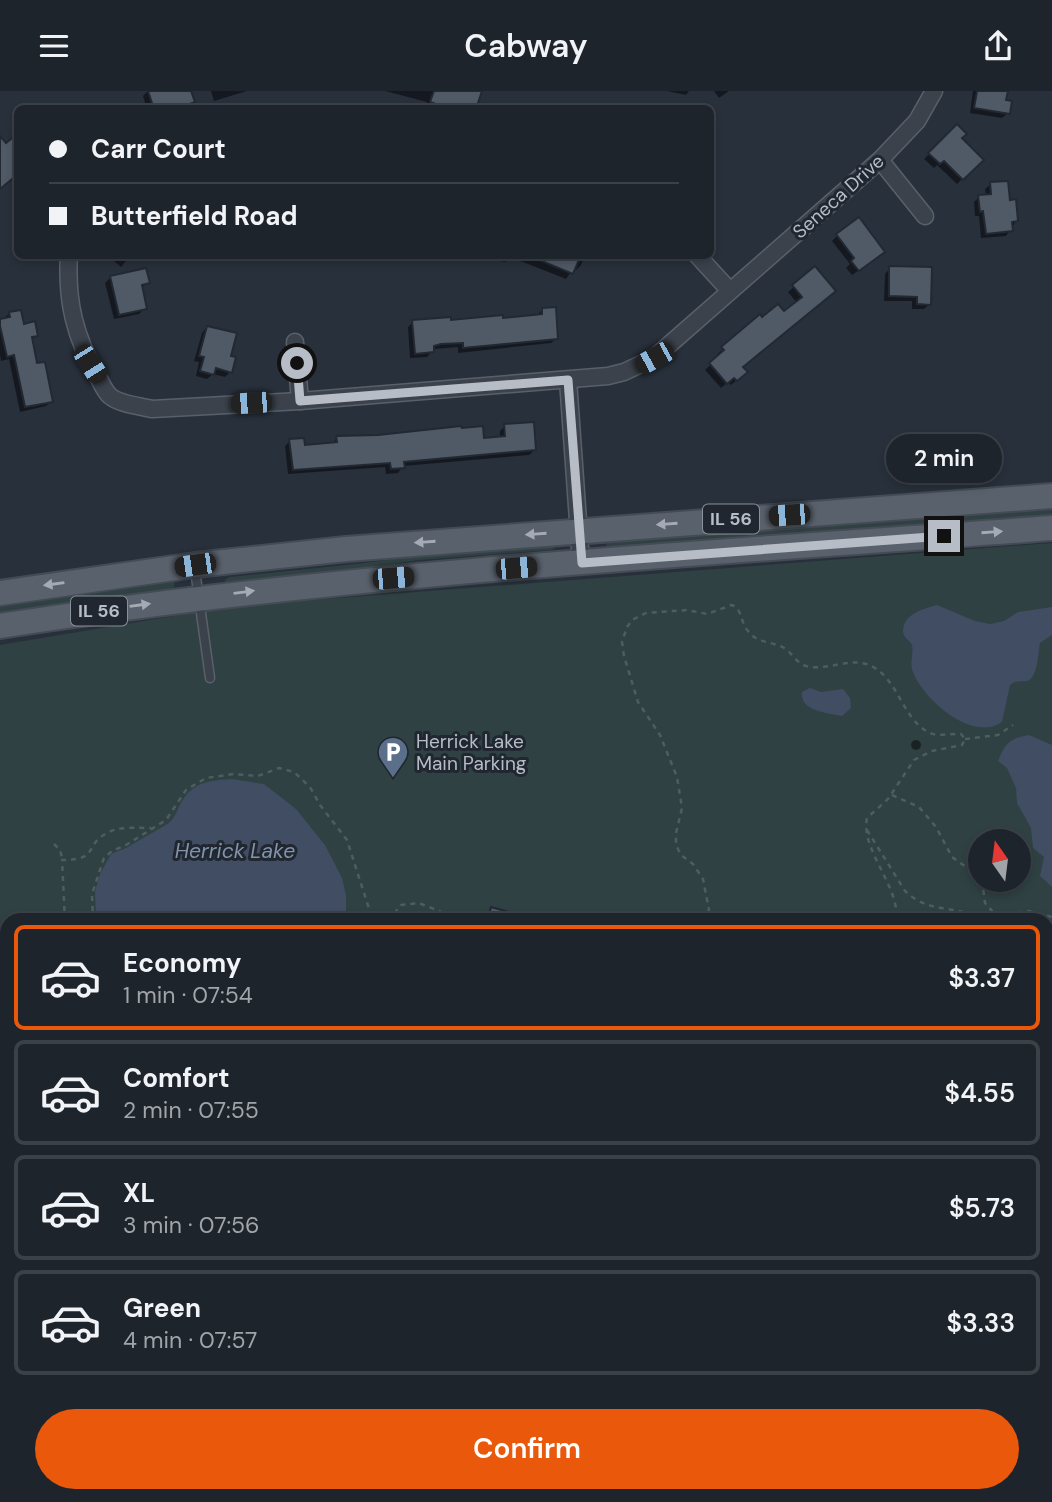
<!DOCTYPE html>
<html lang="en">
<head>
<meta charset="utf-8">
<style>
  :root { --surface:#1e242c; --page:#262c34; --text:#f1f3f6; --muted:#a1a4a9; --line:#3c4148; --accent:#ea580c }
  body { margin:0; font-family:"DM Sans",sans-serif; background:var(--page); color:var(--text); height:100vh; display:flex; flex-direction:column; font-size:26px; white-space:nowrap }
  * { box-sizing:border-box; margin:0 }
  p { font-size:23px; color:var(--muted) }
  .icon { flex:none; width:38px; height:38px; fill:none; stroke:currentColor; stroke-width:2; stroke-linecap:round; stroke-linejoin:round }
  .map { position:relative; flex:1; overflow:hidden }
  .drawer { position:absolute; left:0px; top:822px; width:1054px; height:590px; display:flex; flex-direction:column; background:var(--surface); border-radius:21px 21px 0 0; box-shadow:0 4px 10px #0003,0 0 0 2px var(--line) }
  .drawer>* { flex:none }
  .hud { position:absolute; left:14px; top:14px; width:700px; height:154px; border-radius:10px; box-shadow:0 4px 10px #0003,0 0 0 2px var(--line); display:grid; align-content:center; height:154px; padding:0 35px; background:var(--surface) }
  .needle { width:46px; rotate:346deg }
  .tools { position:absolute; left:968px; top:738px; display:grid; gap:14px }
  .tools a { display:grid; place-items:center; width:63px; height:63px; border-radius:50%; background:var(--surface); box-shadow:0 4px 10px #0003,0 0 0 2px var(--line); font-size:35px }
  .end { position:absolute; width:32px; height:32px; margin:-16px; border:9px solid #b7bdc7; background:#111; box-shadow:0 0 0 4px #111 }
  .from { border-radius:50% }
  .bubble { position:absolute; height:49px; border-radius:24px; background:var(--surface); box-shadow:0 4px 10px #0003,0 0 0 2px var(--line); font-size:23px; font-weight:600; line-height:49px; text-align:center }
  .car { position:absolute; width:21px; height:42px; margin:-21px -10px; border-radius:9px; box-shadow:0 0 5px 2px #0007; background:linear-gradient(#222 24%,#8ab4d8 0 40%,#222 0 76%,#8ab4d8 0 86%,#222 0) }
  .hud b { display:flex; align-items:center; gap:24px; height:66px; font-size:26px }
  .hud b+b { border-top:2px solid var(--line) }
  .hud i { width:18px; height:18px; background:var(--text) }
  ul { padding:12px 0 0; list-style:none }
  li { display:flex; align-items:center; gap:21px; height:105px; margin:0 14px 10px; padding:0 21px; border:4px solid var(--line); border-radius:10px }
  li div { flex:1 }
  li b { display:block; font-size:26px }
  li em { font-style:normal; font-weight:600 }
  li.on { border-color:var(--accent) }
  li>.icon { width:63px; height:63px; stroke-width:1.5 }
  .action { display:flex; gap:14px; margin-top:auto; padding:14px 35px }
  .action a { flex:1; height:80px; border-radius:42px; background:var(--accent); color:#fff; font-size:28px; font-weight:600; line-height:80px; text-align:center }
  header { display:flex; justify-content:space-between; align-items:center; height:91px; padding:0 35px; background:var(--surface); font-size:32px; font-weight:600 }
  .map>svg:first-child { display:block }
  .green { fill:#2f4142; fill-rule:evenodd }
  .water { fill:#404d62 }
  .shadow { fill:#0007 }
  .building { fill:#505a67; stroke:#222933; stroke-width:2 }
  .lines { fill:none; stroke-linecap:round; stroke-linejoin:round }
  .service-casing { stroke:#59606a; stroke-width:11 }
  .minor-casing { stroke:#59606a; stroke-width:19 }
  .primary-casing { stroke:#444b55; stroke-width:28 }
  .path { stroke:#4e5e60; stroke-width:2.5; stroke-dasharray:5 5; stroke-linecap:butt }
  .service { stroke:#3b424c; stroke-width:8 }
  .minor { stroke:#3b424c; stroke-width:16 }
  .primary { stroke:#59616c; stroke-width:24 }
  .oneway { fill:#a4abb5 }
  .route { stroke:#b7bdc7; stroke-width:9 }
  .labels { text-anchor:middle; stroke-width:6; stroke-linejoin:round; paint-order:stroke }
  .shield { fill:#202731; stroke:#8a909a; stroke-width:2 }
  .shield-label { font-size:18px; font-weight:bold; fill:#b7bdc7 }
  .street-label { font-size:19px; fill:#b7bdc7; stroke:#202731 }
  .poi-label { font-size:19px; fill:#b7bdc7; stroke:#202731; text-anchor:start }
  .water-label { font-size:21px; font-style:italic; fill:#8393aa; stroke:#202731 }
</style>
</head>
<body>
<header><svg class="icon" aria-label="menu" viewBox="0 0 24 24"><path d="M4 6h16M4 12h16M4 18h16"/></svg>Cabway<svg class="icon" aria-label="share" viewBox="0 0 24 24"><path d="M12 15V3M7 8l5-5 5 5M5 13v7h14v-7"/></svg></header>
<div class="map">
<svg width="1052" height="1411" viewBox="0 0 1052 1411">
  <rect width="100%" height="100%" fill="#28303b"/>
  <g class="green">
    <path d="M1052,413V429L607,459L606,450Z"/>
    <path d="M555,452L554,458L551,459L419,469L289,489L226,493L225,489L230,486L365,472L494,454Z"/>
    <path d="M1052,452V1411H0V554L234,515ZM980,751H1018V789H980ZM7,830H1046V1405H7Z"/>
    <path d="M175,489L173,501L0,527V510Z"/>
  </g>
  <g class="water">
    <path d="M937,514L975,530L990,533L1004,530L1018,521L1052,516V544L1040,552C1038,562 1038,587 1027,590C1020,591 1016,589 1010,594L1002,631C972,652 923,608 913,581C909,572 914,562 912,554C910,549 904,548 903,541C903,522 924,518 937,514Z"/>
    <path d="M810,597L821,601L843,598L850,607L851,617L842,625C828,622 799,620 802,601Z"/>
    <path d="M1029,644L1052,654V796L1040,785L1044,766L1033,757L1031,737L1017,712L1016,697L1007,677L998,670C1005,652 1010,647 1029,644Z"/>
    <path d="M232,688L264,693L296,718L325,754L342,787L346,804V829H96L95,800L100,783L111,763L126,757L169,732C177,725 178,715 184,707C196,690 214,689 232,688Z"/>
    <path d="M1046,852L1052,859V963L1047,957Z"/>
    <path d="M160,1405H428L425,1411H164Z"/>
  </g>
  <g class="shadow">
    <path d="M148,0H190L193,11L184,18H147L143,5Z"/>
    <path d="M211,0H247L214,10Z"/>
    <path d="M385,0H480L474,18H430L426,16L427,11Z"/>
    <path d="M667,0H689L686,4Z"/>
    <path d="M714,0H729L719,7Z"/>
    <path d="M973,0H1006L1004,11L1008,22L1002,27L970,22Z"/>
    <path d="M957,36L960,47L981,69L957,93L937,74L934,77L924,68Z"/>
    <path d="M991,93L1009,111L1017,129L1006,145L981,147L979,125H975L974,111L979,106L986,105L985,98Z"/>
    <path d="M837,145L878,166L852,184L846,177L850,173L832,150Z"/>
    <path d="M107,164H131L121,176Z"/>
    <path d="M488,164H585L581,174L576,179L573,178L566,188L518,169L508,168L505,171L487,167Z"/>
    <path d="M890,177L930,213L924,218H912V210H884L885,183Z"/>
    <path d="M815,178L828,205L741,277L740,286L731,294L728,291L721,297L705,279L720,265L717,263L762,229L784,222L797,212L788,201Z"/>
    <path d="M110,187L148,191L142,197L145,217L139,223L114,228L105,192Z"/>
    <path d="M542,219L557,247L551,252L458,262V256L434,258L427,266L410,267L408,236L413,231L501,229L537,224Z"/>
    <path d="M9,223L36,244L31,250L36,274L51,310L46,315L20,321L9,268L1,270L0,263V230Z"/>
    <path d="M207,236L229,266L230,281L225,286L213,283L207,288L196,285L199,271L194,270L202,242Z"/>
    <path d="M505,335L535,359L529,364L403,375L398,382L386,383L385,376L288,383L285,355L290,350L303,356L332,353L337,347L483,349L500,347V340Z"/>
    <circle cx="916" cy="654" r="5"/>
  </g>
  <g class="building">
    <path d="M148,0H191L195,11L177,18H154Z"/>
    <path d="M434,0H482L476,18H467L454,13L452,18H450L430,11Z"/>
    <path d="M977,0H1008L1006,9L1012,10L1010,23L974,17Z"/>
    <path d="M957,33L967,43L962,47L984,69L963,89L944,70L940,73L928,62Z"/>
    <path d="M18,42V83L0,98V45L6,52Z"/>
    <path d="M1008,90L1010,109L1016,108L1018,130L1012,131L1013,140L986,143L983,120L980,121L978,104L991,103L990,91Z"/>
    <path d="M859,126L885,161L859,180L851,170L854,167L836,143Z"/>
    <path d="M527,164H581L573,183Z"/>
    <path d="M815,175L836,200L743,276L748,281L737,290L734,287L727,293L709,272L724,259L721,256L760,223L762,226L778,213L784,220L802,206L792,194Z"/>
    <path d="M889,175L932,176L931,214L917,213V206L889,205Z"/>
    <path d="M146,177L150,192L142,194L147,218L119,224L110,185Z"/>
    <path d="M556,216L558,248L463,257V252L441,253L434,255V261L415,263L412,229L451,226V229L503,224V227L542,223V217Z"/>
    <path d="M21,219L24,233L35,230L38,245L32,246L37,272L45,271L53,311L25,316L14,264L7,266L0,235V228L10,226L9,221Z"/>
    <path d="M207,235L237,242L231,265L236,266L232,282L216,277L214,284L200,280L204,266L199,265Z"/>
    <path d="M534,331L536,359L404,371L405,377L391,378L390,372L293,379L289,348L304,347L305,354L337,351L336,345L378,344L461,335L462,337L483,335L484,347L505,345L504,333Z"/>
    <path d="M491,816L509,821L507,830H487Z"/>
  </g>
  <g class="lines">
    <g class="service-casing">
      <path id="service" d="M195,479L210,587"/>
    </g>
    <g class="minor-casing">
      <g id="minor">
        <path d="M880,69L925,125"/>
        <path d="M69,164C66,210 75,247 98,286C101,291 105,301 110,305C119,313 140,315 152,318L300,310L608,285L624,281L654,267L880,69L917,30L934,0"/>
        <path d="M697,164L730,200"/>
        <path d="M295,251L300,310"/>
        <path d="M568,289L581,472"/>
      </g>
    </g>
    <g class="primary-casing">
      <g id="primary">
        <path d="M0,502L195,474L346,458L1052,405"/>
        <path d="M0,535C348,481 701,463 1052,437"/>
      </g>
    </g>
    <g class="path">
      <path d="M965,648L998,644L1013,634"/>
      <path d="M892,704L919,716L936,736L952,766L980,786"/>
      <path d="M867,739L905,800C931,825 960,812 979,830"/>
      <path d="M54,753L60,759L62,767"/>
      <path d="M982,789L985,812L993,821L1003,823L1028,820L1052,826"/>
      <path d="M65,830L62,769C100,769 83,755 107,742C119,735 137,737 151,737"/>
      <path d="M93,830L92,803L104,767L112,760L126,754L166,729L186,699L206,687L233,683L258,685L279,677L294,681L310,696L320,714L347,749L373,830"/>
      <path d="M388,830L401,814L419,812L464,830"/>
      <path d="M704,830L709,819L703,788L693,773L681,764L676,754V742L682,717L677,686L660,644L638,611L624,565L622,551L627,536L632,529L646,522L687,519L707,523L732,514C743,519 740,531 748,540C757,553 774,550 786,558C793,564 797,572 806,575C829,581 853,563 875,577C900,593 903,629 930,642C939,646 951,642 961,643L965,648L962,654L932,660L914,669L888,708L867,727C860,759 901,796 896,830"/>
      <path d="M0,925L7,918"/>
      <path d="M1046,1124L1052,1130"/>
      <path d="M1046,1165L1052,1175"/>
      <path d="M0,1236L7,1264L0,1400"/>
      <path d="M89,1405L111,1411"/>
      <path d="M842,1405V1411"/>
      <path d="M432,1411L434,1405"/>
    </g>
    <use href="#service" class="service"/>
    <use href="#minor" class="minor"/>
    <use href="#primary" class="primary"/>
  </g>
  <defs><path id="oneway-solid" d="M-6-.8H1V-3.2L6.5 0L1 3.2V.8H-6Z" transform="scale(1.75)"/></defs>
  <g class="oneway">
    <use href="#oneway-solid" transform="translate(667 433) rotate(176)"/>
    <use href="#oneway-solid" transform="translate(992 441) rotate(-4)"/>
    <use href="#oneway-solid" transform="translate(536 443) rotate(176)"/>
    <use href="#oneway-solid" transform="translate(425 451) rotate(176)"/>
    <use href="#oneway-solid" transform="translate(54 493) rotate(172)"/>
    <use href="#oneway-solid" transform="translate(244 501) rotate(-7)"/>
    <use href="#oneway-solid" transform="translate(140 514) rotate(-8)"/>
  </g>
  <g class="lines">
    <path class="route" d="M297,272L300,310L568,289L582,472L944,445"/>
  </g>
  <defs>
    <g id="parking-pin" transform="scale(1.575)"><path d="M0 17L-7.5 6A9.5 9.5 0 1 1 7.5 6Z" fill="#5c6f8a" stroke="#202731"/><path d="M-3.5-5.5H1a3.5 3.5 0 0 1 0 7H-1V5.5H-3.5ZM-1-3.4V-.6H.8a1.4 1.4 0 0 0 0-2.8Z" fill="#fff"/></g>
  </defs>
  <g fill-rule="evenodd">
    <use href="#parking-pin" x="393" y="661"/>
  </g>
  <g class="labels">
    <g class="shield">
      <rect x="703" y="413.5" width="56" height="29" rx="5"/>
      <rect x="71" y="505.5" width="56" height="29" rx="5"/>
    </g>
    <g class="shield-label">
      <text x="731" y="434">IL 56</text>
      <text x="99" y="526">IL 56</text>
    </g>
    <g class="street-label">
      <text transform="translate(838 105) rotate(-42)" y="7">Seneca Drive</text>
    </g>
    <g class="poi-label">
      <text x="416" y="657">Herrick Lake<tspan x="416" dy="22">Main Parking</tspan></text>
    </g>
    <g class="water-label">
      <text x="235" y="767">Herrick Lake</text>
    </g>
  </g>
</svg>
<div class="tools">
<a><svg class="needle" viewBox="-14 -14 28 28"><path d="M0-13l5 13h-10z" fill="#e53935"/><path d="M0 13l5-13h-10z" fill="#a1a4a9"/></svg></a>
</div>
<i class="end from" style="left:297px;top:272px"></i>
<i class="end" style="left:944px;top:445px"></i>
<div class="bubble" style="left:886px;top:343px;width:116px">2 min</div>
<i class="car" style="left:654px;top:267px;rotate:241deg"></i>
<i class="car" style="left:90px;top:273px;rotate:148deg"></i>
<i class="car" style="left:251px;top:312px;rotate:267deg"></i>
<i class="car" style="left:789px;top:424px;rotate:266deg"></i>
<i class="car" style="left:195px;top:474px;rotate:262deg"></i>
<i class="car" style="left:516px;top:477px;rotate:85deg"></i>
<i class="car" style="left:393px;top:487px;rotate:85deg"></i>
<div class="hud">
<b><i class="from"></i>Carr Court</b>
<b><i></i>Butterfield Road</b>
</div>
<section class="drawer">
<ul>
<li class="on"><svg class="icon" aria-label="car" viewBox="0 0 24 24"><path d="M5 17H2v-5l4-1 3-4h7l3 4 3 1v5h-3M9 17h6M6 11h13"/><circle cx="7" cy="17" r="2"/><circle cx="17" cy="17" r="2"/></svg><div><b>Economy</b><p>1 min · 07:54</p></div><em>$3.37</em></li>
<li><svg class="icon" aria-label="car" viewBox="0 0 24 24"><path d="M5 17H2v-5l4-1 3-4h7l3 4 3 1v5h-3M9 17h6M6 11h13"/><circle cx="7" cy="17" r="2"/><circle cx="17" cy="17" r="2"/></svg><div><b>Comfort</b><p>2 min · 07:55</p></div><em>$4.55</em></li>
<li><svg class="icon" aria-label="car" viewBox="0 0 24 24"><path d="M5 17H2v-5l4-1 3-4h7l3 4 3 1v5h-3M9 17h6M6 11h13"/><circle cx="7" cy="17" r="2"/><circle cx="17" cy="17" r="2"/></svg><div><b>XL</b><p>3 min · 07:56</p></div><em>$5.73</em></li>
<li><svg class="icon" aria-label="car" viewBox="0 0 24 24"><path d="M5 17H2v-5l4-1 3-4h7l3 4 3 1v5h-3M9 17h6M6 11h13"/><circle cx="7" cy="17" r="2"/><circle cx="17" cy="17" r="2"/></svg><div><b>Green</b><p>4 min · 07:57</p></div><em>$3.33</em></li>
</ul>
<div class="action"><a>Confirm</a></div>
</section>
</div>
</body>
</html>
